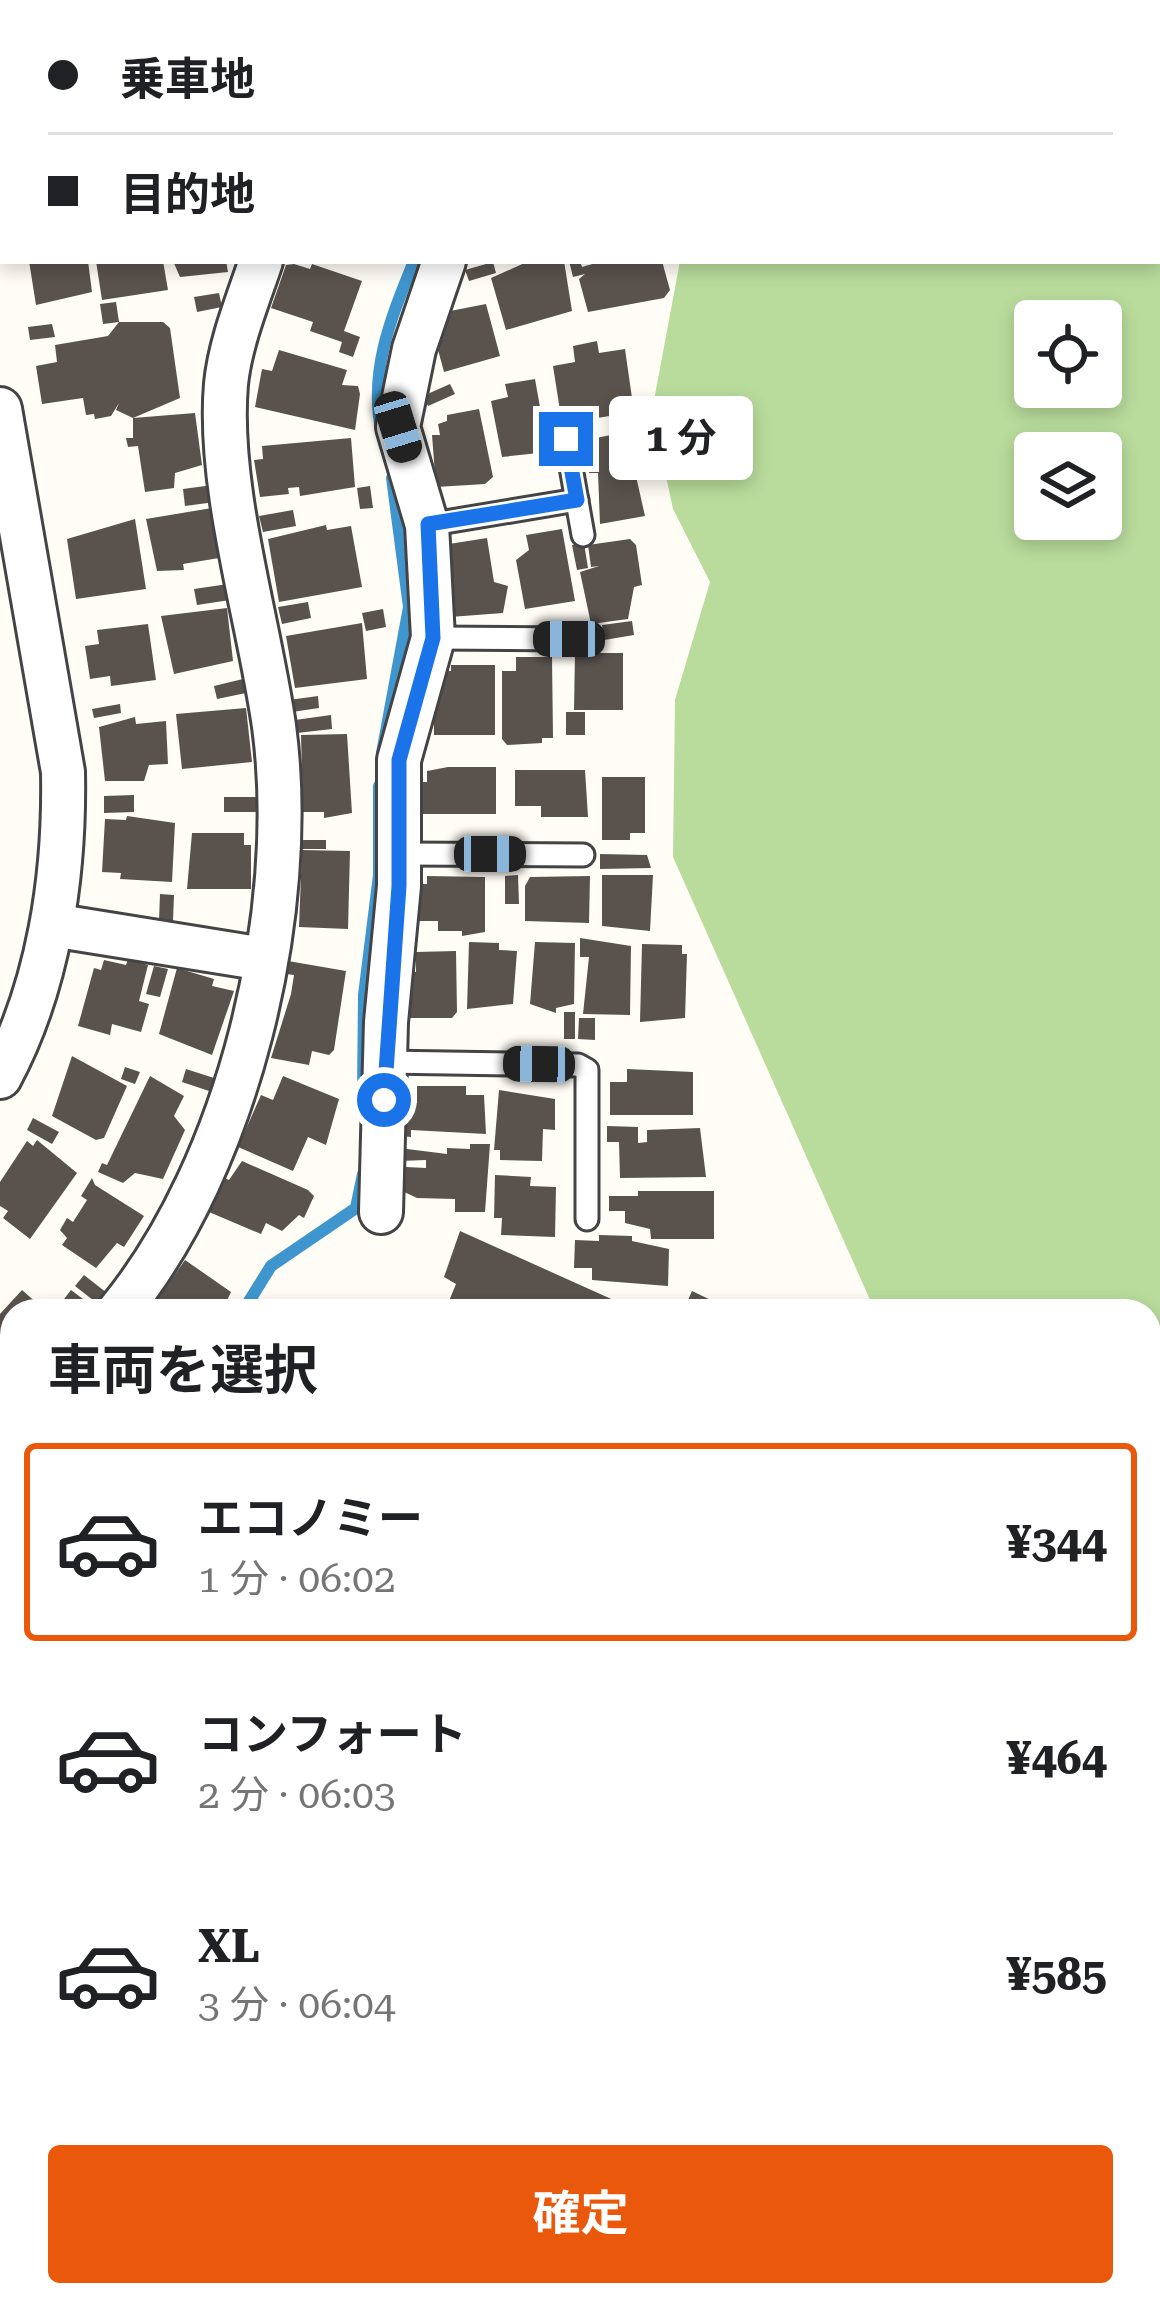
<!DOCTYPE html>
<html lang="ja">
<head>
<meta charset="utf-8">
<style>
  :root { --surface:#fff; --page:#f2f2f2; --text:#202124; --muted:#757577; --line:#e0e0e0; --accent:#ea580c }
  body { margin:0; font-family:"Roboto Serif","Noto Sans JP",serif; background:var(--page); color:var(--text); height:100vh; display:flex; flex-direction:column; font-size:45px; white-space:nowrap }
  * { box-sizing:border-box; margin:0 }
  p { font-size:39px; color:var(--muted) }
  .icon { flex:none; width:66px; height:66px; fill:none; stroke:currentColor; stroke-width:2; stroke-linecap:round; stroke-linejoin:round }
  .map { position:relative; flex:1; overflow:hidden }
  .panel { position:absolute; left:0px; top:1299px; width:1161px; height:1008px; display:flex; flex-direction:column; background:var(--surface); border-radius:36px 36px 0 0; box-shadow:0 6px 18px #0003 }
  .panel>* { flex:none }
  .guide { position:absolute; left:0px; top:0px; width:1161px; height:264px; box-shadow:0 6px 18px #0003; display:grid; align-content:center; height:264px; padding:0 48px; background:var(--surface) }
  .buttons { position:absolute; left:1014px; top:300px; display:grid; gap:24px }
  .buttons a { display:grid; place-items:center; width:108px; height:108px; border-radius:12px; background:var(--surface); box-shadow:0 6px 18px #0003; font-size:60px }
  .end { position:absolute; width:54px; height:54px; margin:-27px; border:15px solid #1a73e8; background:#fff; box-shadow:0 0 0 6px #fff }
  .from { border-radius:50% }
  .bubble { position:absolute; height:84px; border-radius:12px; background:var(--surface); box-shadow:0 6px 18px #0003; font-size:39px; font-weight:700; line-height:84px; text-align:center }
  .car { position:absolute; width:36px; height:72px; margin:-36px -18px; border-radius:15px; box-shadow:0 0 9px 3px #0007; background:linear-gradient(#222 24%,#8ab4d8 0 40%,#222 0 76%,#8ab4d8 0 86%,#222 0) }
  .guide b { display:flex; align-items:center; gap:42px; height:114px; font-size:45px }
  .guide b+b { border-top:3px solid var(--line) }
  .guide i { width:30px; height:30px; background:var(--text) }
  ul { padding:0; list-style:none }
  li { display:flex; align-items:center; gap:36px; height:198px; margin:0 24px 18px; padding:0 24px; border:6px solid transparent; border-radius:12px }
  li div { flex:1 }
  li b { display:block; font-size:45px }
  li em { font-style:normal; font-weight:700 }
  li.current { border-color:var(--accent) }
  li>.icon { width:108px; height:108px; stroke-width:1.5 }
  h2 { padding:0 48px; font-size:54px; line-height:144px }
  .cta { display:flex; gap:24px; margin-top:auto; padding:24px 48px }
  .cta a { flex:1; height:138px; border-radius:12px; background:var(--accent); color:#fff; font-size:48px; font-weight:700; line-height:138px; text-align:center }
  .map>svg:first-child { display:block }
  .forest { fill:#b9dc9c; fill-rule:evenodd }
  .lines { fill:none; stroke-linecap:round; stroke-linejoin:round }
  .stream { stroke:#3f96cf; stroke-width:12 }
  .building { fill:#5a524d }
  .service-casing { stroke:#444; stroke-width:27 }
  .minor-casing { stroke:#444; stroke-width:48 }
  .service { stroke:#fff; stroke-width:21 }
  .minor { stroke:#fff; stroke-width:42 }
  .route { stroke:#1a73e8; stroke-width:15 }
</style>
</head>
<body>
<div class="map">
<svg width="1160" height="2307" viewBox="0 0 1160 2307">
  <rect width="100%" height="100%" fill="#fffdf5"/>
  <path class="forest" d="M1160,188V2307H1040L1041,2295H1149V1311H875L673,857L675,700L710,582L673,509L652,411L680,261H1158ZM1035,321H1101V387H1035ZM1035,453H1101V519H1035Z"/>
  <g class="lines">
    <g class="stream">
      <path d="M515,3L516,0"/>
      <path d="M382,434C368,372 391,318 414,261"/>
      <path d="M382,753L409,607L392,478"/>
      <path d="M363,1094L364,995L379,875V786"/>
      <path d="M243,1311L271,1266L356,1208L363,1174"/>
      <path d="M0,1573L12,1562"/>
    </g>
  </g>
  <g class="building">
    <path d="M29,261H88L92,292L36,305Z"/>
    <path d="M96,261H163L168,290L102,300Z"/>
    <path d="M173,261H226L228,272L180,277Z"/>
    <path d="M529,261H564L572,311L506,330L491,278Z"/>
    <path d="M569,261H580L582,267L603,261H662L670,290L664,298L588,312L579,279L585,274L573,277Z"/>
    <path d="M493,262L496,273L469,281L465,270Z"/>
    <path d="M294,264L310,269L312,264L362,281L344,331L360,337L353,357L339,352L342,342L310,331L313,322L271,308L286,265Z"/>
    <path d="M219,293L222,307L197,312L194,297Z"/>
    <path d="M116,302L119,322L103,324L100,304Z"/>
    <path d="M486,304L500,356L444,372L434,335L440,322L447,320L445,312Z"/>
    <path d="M119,322H163L170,328L180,398L133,418L195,413L202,465L175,473L174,488L145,492L138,446L128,447L126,438H133V418L116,410L119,403L111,416L95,419L94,414L86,415L83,398L42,404L36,366L57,362L55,345L108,336Z"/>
    <path d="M52,324L55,337L30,340L28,327Z"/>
    <path d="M597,341L599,353L625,349L634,412L585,420L584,415L561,417L553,366L575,362L573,346Z"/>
    <path d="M279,350L347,370L342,385L358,386L360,394L355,430L255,407L262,369L272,371Z"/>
    <path d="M535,379L548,452L502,457L491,401L508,397L505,384Z"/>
    <path d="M450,384L455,394L428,406L423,396Z"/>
    <path d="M479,409L493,477L485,484L436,487L432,435H440L438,424L447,421V415Z"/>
    <path d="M626,432L645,516L600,524L598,473H589L587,457L593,455L591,439Z"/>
    <path d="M351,438L355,487L300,496L299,487L288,488L289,494L260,497L254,460L263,459L262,446Z"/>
    <path d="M213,485L215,502L185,506L183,489Z"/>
    <path d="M370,486L373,508L360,509L357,488Z"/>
    <path d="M212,508L219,558L183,564L184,570L157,571L146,519Z"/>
    <path d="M293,510L296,526L263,532L259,516Z"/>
    <path d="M135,519L146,589L76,599L67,539Z"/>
    <path d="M326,525L327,530L351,526L362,587L279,602L268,539Z"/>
    <path d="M562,529L575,601L525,609L516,560L529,550L526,535Z"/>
    <path d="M487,538L494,582L508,586L503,613L450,617L449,544Z"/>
    <path d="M630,539L636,545L642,585L634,587L628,619L591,624L580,572L599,566L591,567L588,545Z"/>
    <path d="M584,543L588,568L577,570L572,545Z"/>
    <path d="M228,584L230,600L197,605L194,589Z"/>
    <path d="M308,602L311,618L282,624L278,607Z"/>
    <path d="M227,608L233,661L174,674L161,616Z"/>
    <path d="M383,609L386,627L366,631L362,613Z"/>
    <path d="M632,621L634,635L604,640L602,625Z"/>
    <path d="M362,623L367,679L295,688L286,636Z"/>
    <path d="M148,624L156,680L111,686L110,676L90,679L85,646L99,644L97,630Z"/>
    <path d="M575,653H623V710H574Z"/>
    <path d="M516,657H552L553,738H542V743L507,745L502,739V671H516Z"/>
    <path d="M451,665H495V735H434V688L438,671H451Z"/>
    <path d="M243,679L246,693L217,699L214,686Z"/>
    <path d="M318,696L319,708L292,712L289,700Z"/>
    <path d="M120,704L121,713L94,718L92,709Z"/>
    <path d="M246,708L252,762L182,769L176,714Z"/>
    <rect x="566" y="712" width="19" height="23"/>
    <path d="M331,715L332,729L297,733L295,720Z"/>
    <path d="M135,717L136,724L166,721L168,764L149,765L144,781H105L99,727Z"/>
    <path d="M347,734L352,813L324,818V812H303L301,735Z"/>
    <path d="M448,767H496V814H419L418,782H427V771Z"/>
    <path d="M515,770H585L588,817H541V806H515Z"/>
    <path d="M602,777H645V833H630V840H602Z"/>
    <path d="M134,795V812L104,813V796Z"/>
    <rect x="224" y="797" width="33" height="15"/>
    <path d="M127,816L175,823L172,882L120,879L121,873L102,872L105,819L126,820Z"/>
    <path d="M192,833H244V845H251V889H187Z"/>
    <rect x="298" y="840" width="28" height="9"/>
    <path d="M302,850L350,851L348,929L299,927Z"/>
    <path d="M600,854L647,855L651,868L600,869Z"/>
    <path d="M518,875L519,904H505V876Z"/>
    <path d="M602,875H653L650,931L602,926Z"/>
    <path d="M427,876L485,877V932L462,936V931H438V921H417V884H427Z"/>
    <path d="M590,876L589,923L525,921V886L530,877Z"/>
    <path d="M160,894L174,895L173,921H159Z"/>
    <path d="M580,938L631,946L630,1015L583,1014L589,957H580Z"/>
    <path d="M469,942L499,943V950L517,951L513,1004L467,1009Z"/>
    <path d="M535,942L575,943L574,1004L556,1008V1013L530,1004Z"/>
    <path d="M642,944L682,945V954H687L685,1018L640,1022Z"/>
    <path d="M456,951L457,1012L452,1018H408V972H416V952Z"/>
    <path d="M128,959L148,965L139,1001L149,1004L141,1032L112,1024L110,1035L78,1026L94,968L101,970L104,960L126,965Z"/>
    <path d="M288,961L346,971L334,1050L329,1055L312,1051L309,1065L271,1058L291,994L294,975L286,974Z"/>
    <path d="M154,966L168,969L160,997L146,994Z"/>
    <path d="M177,968L214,979L212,986L234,991L212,1055L159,1034Z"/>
    <rect x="564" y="1012" width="11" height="27"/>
    <path d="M579,1018H595V1040L578,1039Z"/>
    <path d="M72,1056L127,1086L104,1138L96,1140L52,1116Z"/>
    <path d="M125,1067L140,1072L135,1084L121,1079Z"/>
    <path d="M186,1069L217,1079L212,1092L182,1082Z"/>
    <path d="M627,1069L693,1072V1115H610V1082H627Z"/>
    <path d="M150,1076L184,1096L174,1116L185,1130L163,1179L135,1173L123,1183L98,1172L102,1163L107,1165Z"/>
    <path d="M283,1076L339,1099L326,1145L308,1137L293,1171L238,1147L261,1095L273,1100Z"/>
    <path d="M417,1086H466V1095H484L486,1134L411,1130V1137L399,1136L400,1107L417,1103Z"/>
    <path d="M499,1090L555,1099V1130L543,1129L542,1161L500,1160V1150H494Z"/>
    <path d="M33,1118L59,1132L52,1144L27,1130Z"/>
    <path d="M607,1126L638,1127V1143L647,1142V1130L700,1128L706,1177L620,1178L619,1142H607Z"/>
    <path d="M37,1140L77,1173L30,1239L3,1218L8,1211L0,1206V1182L27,1141L33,1146Z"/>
    <path d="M470,1144H490L485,1212H455V1199L417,1198L400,1190L406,1167L426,1168V1160L400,1161L399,1148L447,1154V1148L470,1149Z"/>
    <path d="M242,1161L308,1190L314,1196L304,1218L299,1215L282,1231L266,1223L261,1234L209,1212L223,1177L229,1180Z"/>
    <path d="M495,1175L531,1177L530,1186L556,1187L555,1237L501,1235L502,1218H494Z"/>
    <path d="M92,1178L95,1185L144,1216L124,1247L117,1243L96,1268L62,1245L67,1238L60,1230L67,1218L73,1222L87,1200L81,1196Z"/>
    <path d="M638,1191H714V1239H651L650,1229L625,1223V1211H609V1196H638Z"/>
    <path d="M460,1231L638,1311H470L449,1301L456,1284L444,1277Z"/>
    <path d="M599,1235L632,1236V1241L669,1249L668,1286L592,1280V1268H574L575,1240L599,1241Z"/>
    <path d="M185,1260L231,1292L224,1307L149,1311Z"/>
    <path d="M84,1275L107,1293L98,1304L75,1286Z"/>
    <path d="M22,1290L46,1311H12V1352L0,1345V1314Z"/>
    <path d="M71,1290L95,1308L92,1311H71L61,1303Z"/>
    <path d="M692,1291L713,1301L708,1311H663L667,1302L684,1309Z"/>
  </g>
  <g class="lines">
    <g class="service-casing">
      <g id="service">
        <path d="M781,0L790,3"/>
        <path d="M808,3L809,0"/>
        <path d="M566,439L583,535"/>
        <path d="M427,525L577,500"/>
        <path d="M433,638L569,639"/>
        <path d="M398,854L583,855"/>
        <path d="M385,1062L578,1065L587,1070V1219"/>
      </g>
    </g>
    <g class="minor-casing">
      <g id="minor">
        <path d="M707,0L708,3"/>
        <path d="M14,3L31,0"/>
        <path d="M352,3L353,0"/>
        <path d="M537,3L538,0"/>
        <path d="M998,3L999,0"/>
        <path d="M1158,123L1160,124"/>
        <path d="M0,230H3"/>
        <path d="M0,409L63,772C65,875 49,986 0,1077"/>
        <path d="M52,925L264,959"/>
        <path d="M381,1212L386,1022L399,886V760L433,638L427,525L398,427L414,349L444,261"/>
        <path d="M119,1311C239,1165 299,911 274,726C259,620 217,488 226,384C230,343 248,300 261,261"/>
        <path d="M0,1437L12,1427"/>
      </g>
    </g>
    <use href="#service" class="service"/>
    <use href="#minor" class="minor"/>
  </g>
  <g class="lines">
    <path class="route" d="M384,1100L399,886V760L433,638L428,524L577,500L566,439"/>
  </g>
</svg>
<div class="buttons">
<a><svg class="icon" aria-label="locate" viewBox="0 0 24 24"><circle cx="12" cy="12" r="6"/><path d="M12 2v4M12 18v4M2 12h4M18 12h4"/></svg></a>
<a><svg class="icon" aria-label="layers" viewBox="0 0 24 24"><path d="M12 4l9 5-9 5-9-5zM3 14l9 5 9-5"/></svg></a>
</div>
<i class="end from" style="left:384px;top:1100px"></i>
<i class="end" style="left:566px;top:439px"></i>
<div class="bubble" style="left:609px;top:396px;width:144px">1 分</div>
<i class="car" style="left:398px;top:427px;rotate:163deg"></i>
<i class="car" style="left:569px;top:639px;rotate:270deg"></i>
<i class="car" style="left:490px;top:854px;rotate:90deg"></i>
<i class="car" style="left:539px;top:1064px;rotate:271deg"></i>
<div class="guide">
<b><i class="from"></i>乗車地</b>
<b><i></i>目的地</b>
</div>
<section class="panel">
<h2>車両を選択</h2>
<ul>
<li class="current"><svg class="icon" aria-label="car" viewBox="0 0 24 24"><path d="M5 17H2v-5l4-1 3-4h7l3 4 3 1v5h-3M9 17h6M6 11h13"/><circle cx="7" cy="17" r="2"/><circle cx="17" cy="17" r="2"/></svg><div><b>エコノミー</b><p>1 分 · 06:02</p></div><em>¥344</em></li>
<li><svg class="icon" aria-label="car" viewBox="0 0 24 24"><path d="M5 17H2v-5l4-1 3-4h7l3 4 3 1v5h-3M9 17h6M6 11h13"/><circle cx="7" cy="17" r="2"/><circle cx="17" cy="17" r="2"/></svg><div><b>コンフォート</b><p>2 分 · 06:03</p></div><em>¥464</em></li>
<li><svg class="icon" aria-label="car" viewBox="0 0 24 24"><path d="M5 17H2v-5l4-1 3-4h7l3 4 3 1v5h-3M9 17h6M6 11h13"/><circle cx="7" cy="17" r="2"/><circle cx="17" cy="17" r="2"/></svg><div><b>XL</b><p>3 分 · 06:04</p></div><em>¥585</em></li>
</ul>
<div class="cta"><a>確定</a></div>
</section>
</div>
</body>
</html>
